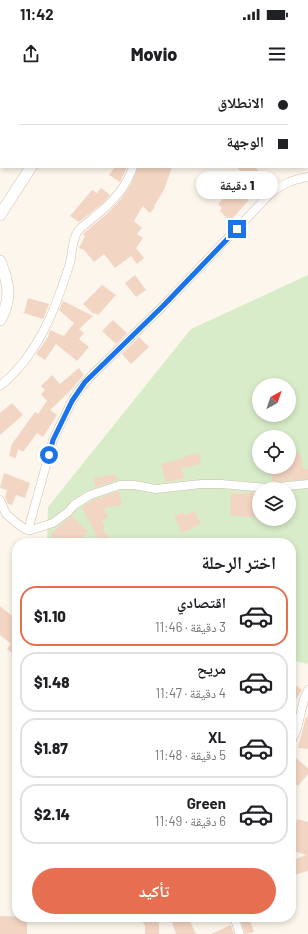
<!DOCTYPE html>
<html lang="ar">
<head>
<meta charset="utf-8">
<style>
  :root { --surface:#fff; --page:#f2f2f2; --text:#202124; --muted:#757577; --line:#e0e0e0; --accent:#e76f51 }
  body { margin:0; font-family:Barlow,"Noto Naskh Arabic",sans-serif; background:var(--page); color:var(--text); direction:rtl; height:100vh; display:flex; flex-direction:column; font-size:15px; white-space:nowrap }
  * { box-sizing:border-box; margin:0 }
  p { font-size:13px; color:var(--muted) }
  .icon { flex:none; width:22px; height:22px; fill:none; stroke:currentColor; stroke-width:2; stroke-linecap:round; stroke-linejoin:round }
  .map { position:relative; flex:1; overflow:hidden; direction:ltr }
  .sheet { position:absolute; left:12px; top:458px; width:284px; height:384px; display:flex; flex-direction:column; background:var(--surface); border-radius:16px; box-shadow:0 2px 6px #0003; direction:rtl }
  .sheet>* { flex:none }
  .guide { position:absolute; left:0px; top:0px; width:308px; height:88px; box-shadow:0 2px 6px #0003; direction:rtl; display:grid; align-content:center; height:88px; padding:0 20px; background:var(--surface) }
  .needle { width:26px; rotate:40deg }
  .controls { position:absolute; left:252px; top:298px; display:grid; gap:8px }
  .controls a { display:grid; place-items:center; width:44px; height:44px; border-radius:50%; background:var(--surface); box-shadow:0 2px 6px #0003; font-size:20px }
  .end { position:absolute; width:18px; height:18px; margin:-9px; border:5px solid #1a73e8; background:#fff; box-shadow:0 0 0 2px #fff }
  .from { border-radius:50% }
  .bubble { position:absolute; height:28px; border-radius:14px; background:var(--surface); box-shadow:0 2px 6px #0003; font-size:13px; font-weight:800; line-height:28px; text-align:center; direction:rtl }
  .guide b { display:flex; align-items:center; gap:14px; height:38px; font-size:15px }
  .guide b+b { border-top:1px solid var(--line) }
  .guide i { width:10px; height:10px; background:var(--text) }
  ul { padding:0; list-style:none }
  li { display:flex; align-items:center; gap:12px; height:60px; margin:0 8px 6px; padding:0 12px; border:2px solid var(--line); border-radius:16px }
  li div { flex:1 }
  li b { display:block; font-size:15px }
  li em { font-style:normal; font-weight:800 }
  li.selected { border-color:var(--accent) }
  li>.icon { width:36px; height:36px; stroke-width:1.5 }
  h2 { padding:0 20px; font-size:18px; line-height:48px }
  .button { display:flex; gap:8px; margin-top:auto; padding:8px 20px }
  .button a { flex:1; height:46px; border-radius:24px; background:var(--accent); color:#fff; font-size:16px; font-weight:800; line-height:46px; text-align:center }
  .status { display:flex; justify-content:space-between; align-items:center; height:28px; padding:0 20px; background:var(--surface); direction:ltr }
  .status svg { height:11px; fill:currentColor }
  header { display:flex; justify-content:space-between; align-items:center; height:52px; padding:0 20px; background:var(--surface); font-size:18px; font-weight:800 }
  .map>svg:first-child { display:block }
  .green { fill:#d8ecc9; fill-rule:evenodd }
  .building { fill:#f3d5c3 }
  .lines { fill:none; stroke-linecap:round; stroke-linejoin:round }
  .street-casing { stroke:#d1beb0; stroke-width:9 }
  .secondary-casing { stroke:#d6c0b0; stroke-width:12 }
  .street { stroke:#fff; stroke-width:8 }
  .secondary { stroke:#fff; stroke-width:11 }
  .route { stroke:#1a73e8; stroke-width:5 }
</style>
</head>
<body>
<div class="status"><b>11:42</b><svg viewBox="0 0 49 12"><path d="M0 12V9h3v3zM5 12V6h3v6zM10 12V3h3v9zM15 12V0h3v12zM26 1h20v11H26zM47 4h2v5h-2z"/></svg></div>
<header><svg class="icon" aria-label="menu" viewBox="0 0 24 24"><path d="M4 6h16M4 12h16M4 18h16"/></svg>Movio<svg class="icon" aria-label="share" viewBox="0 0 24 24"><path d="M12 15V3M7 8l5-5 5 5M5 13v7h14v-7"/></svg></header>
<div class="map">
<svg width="308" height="854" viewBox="0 0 308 854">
  <rect width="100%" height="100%" fill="#fdf6ec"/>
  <path class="green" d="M308,195V584L291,580V463H47L48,427L191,249ZM259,305H289V335H259ZM259,357H289V387H259ZM259,409H289V439H259Z"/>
  <g class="building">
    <path d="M115,87H127L120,102L109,95Z"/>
    <path d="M138,87H172L164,110L154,126L155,127L150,133L143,126L134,141L142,148L137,154L143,158L136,168L144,178L137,184L131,176L115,188L104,174L94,182L84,170L79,168L85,156L83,154L110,131L121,119L131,104Z"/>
    <path d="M237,87H255L263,96L266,93L275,103L264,112L255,101L250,104Z"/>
    <path d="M232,105L249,120L230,141L220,131L222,128L218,124L229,112L227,111Z"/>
    <path d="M101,108L110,115L103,123L79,142L70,136L92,110L97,113Z"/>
    <path d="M135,195L146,210L136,217L125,203Z"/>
    <path d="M102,205L116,215L98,235L95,233L94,234L83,224Z"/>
    <path d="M28,218L49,224L43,239L24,233Z"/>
    <path d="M63,221L93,236L79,249L84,253L79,259L89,267L77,281L56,264L45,280L36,274L48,257L50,250L64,256L74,243L59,230Z"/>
    <path d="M113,240L127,253L116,264L102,251Z"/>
    <path d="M139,257L149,267L131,284L122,274Z"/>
    <path d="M79,288L84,295L68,313L50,330L57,335L43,357L37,353L23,372L18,369L16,378L9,376L12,364L35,332L38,334L47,321L41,314L45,310L41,306L52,295L60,304Z"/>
    <path d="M12,323L23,335L0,355V333Z"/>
    <path d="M199,373L201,384L181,388L184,398L166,402L161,384L185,378V376Z"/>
    <path d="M289,373H301L303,389H308V399L273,402L269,387H290Z"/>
    <path d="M4,393L30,403L25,418L16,415L12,425L8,424L5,417L7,410L0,408Z"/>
    <path d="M115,394L117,400L95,407L94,398Z"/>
    <path d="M119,411L122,425L104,428L108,437L101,441L105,447L102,449L110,458L104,463H100L82,427L93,420Z"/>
    <path d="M249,412L259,413V437L230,436L231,413L249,414Z"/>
    <path d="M194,431L201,444L182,453L174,436L183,432L185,435Z"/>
    <path d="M72,436L88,452L76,463H58L50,454Z"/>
    <path d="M0,526L17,540V577L7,569L11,564L0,555Z"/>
    <path d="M291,602L302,610L296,619L291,615Z"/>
    <path d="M306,637H308V669L298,668Z"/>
    <path d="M291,674L308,688V694L298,706L291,700Z"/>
    <path d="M297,739L308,742V791L294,795L291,786V781L306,775L291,770Z"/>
    <path d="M0,836L27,837V854H0Z"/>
    <path d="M140,837H159V854H145V846Z"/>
    <path d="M170,837H188L196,854H176Z"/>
    <path d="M249,838L254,852L245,854L241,841Z"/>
    <path d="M231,845L234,854H211Z"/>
  </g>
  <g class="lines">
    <g class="street-casing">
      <g id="street">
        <path d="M120,0L121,1"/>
        <path d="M243,1L244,0"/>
        <path d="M0,306C37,276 55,231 69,186C73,175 71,161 78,151C82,146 89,142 94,137C111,124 126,108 133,87"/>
        <path d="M0,420L6,434L19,445L25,449L31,450L53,443L68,432L74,425L90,415L120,405H134L156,409L201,404H221L267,408L308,404"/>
        <path d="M28,450L53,360L72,321L79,310L92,295L163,226L269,115C281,104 292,100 308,97"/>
        <path d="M291,662L297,649L304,619L308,610"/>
        <path d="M234,837L240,854"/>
      </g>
    </g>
    <g class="secondary-casing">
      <g id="secondary">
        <path d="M0,18H1"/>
        <path d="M0,135L31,87"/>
        <path d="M0,181C9,203 12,219 0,240"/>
      </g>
    </g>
    <use href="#street" class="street"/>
    <use href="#secondary" class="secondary"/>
  </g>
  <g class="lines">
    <path class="route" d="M49,375L53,360L72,321L85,302L163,226L237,149"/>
  </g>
</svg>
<div class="controls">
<a><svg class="needle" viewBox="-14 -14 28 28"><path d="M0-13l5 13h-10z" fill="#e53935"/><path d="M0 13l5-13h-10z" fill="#757577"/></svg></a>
<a><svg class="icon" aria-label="locate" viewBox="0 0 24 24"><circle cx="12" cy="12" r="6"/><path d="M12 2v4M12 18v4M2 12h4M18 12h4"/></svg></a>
<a><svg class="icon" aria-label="layers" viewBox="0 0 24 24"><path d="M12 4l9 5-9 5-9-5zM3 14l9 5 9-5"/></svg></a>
</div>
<i class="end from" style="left:49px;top:375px"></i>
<i class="end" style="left:237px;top:149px"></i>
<div class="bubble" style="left:196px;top:91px;width:82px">1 دقيقة</div>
<div class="guide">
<b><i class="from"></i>الانطلاق</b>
<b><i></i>الوجهة</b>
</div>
<section class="sheet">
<h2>اختر الرحلة</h2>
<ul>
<li class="selected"><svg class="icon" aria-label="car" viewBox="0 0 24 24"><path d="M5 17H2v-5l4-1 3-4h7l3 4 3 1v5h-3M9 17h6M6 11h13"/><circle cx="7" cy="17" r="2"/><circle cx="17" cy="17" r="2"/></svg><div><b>اقتصادي</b><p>3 دقيقة · 11:46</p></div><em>$1.10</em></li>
<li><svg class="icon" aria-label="car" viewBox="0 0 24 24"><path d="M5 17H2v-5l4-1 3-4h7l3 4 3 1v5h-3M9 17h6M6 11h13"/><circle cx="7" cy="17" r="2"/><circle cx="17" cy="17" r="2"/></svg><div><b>مريح</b><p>4 دقيقة · 11:47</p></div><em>$1.48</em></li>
<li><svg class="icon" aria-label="car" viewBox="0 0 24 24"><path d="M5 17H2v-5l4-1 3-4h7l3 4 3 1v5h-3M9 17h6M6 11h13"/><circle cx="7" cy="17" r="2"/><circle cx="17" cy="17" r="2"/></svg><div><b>XL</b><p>5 دقيقة · 11:48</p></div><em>$1.87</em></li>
<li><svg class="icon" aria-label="car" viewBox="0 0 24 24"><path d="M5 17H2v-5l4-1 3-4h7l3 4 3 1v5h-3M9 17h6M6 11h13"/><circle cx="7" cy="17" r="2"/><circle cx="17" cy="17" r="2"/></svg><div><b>Green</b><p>6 دقيقة · 11:49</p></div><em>$2.14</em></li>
</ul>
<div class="button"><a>تأكيد</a></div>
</section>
</div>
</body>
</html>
